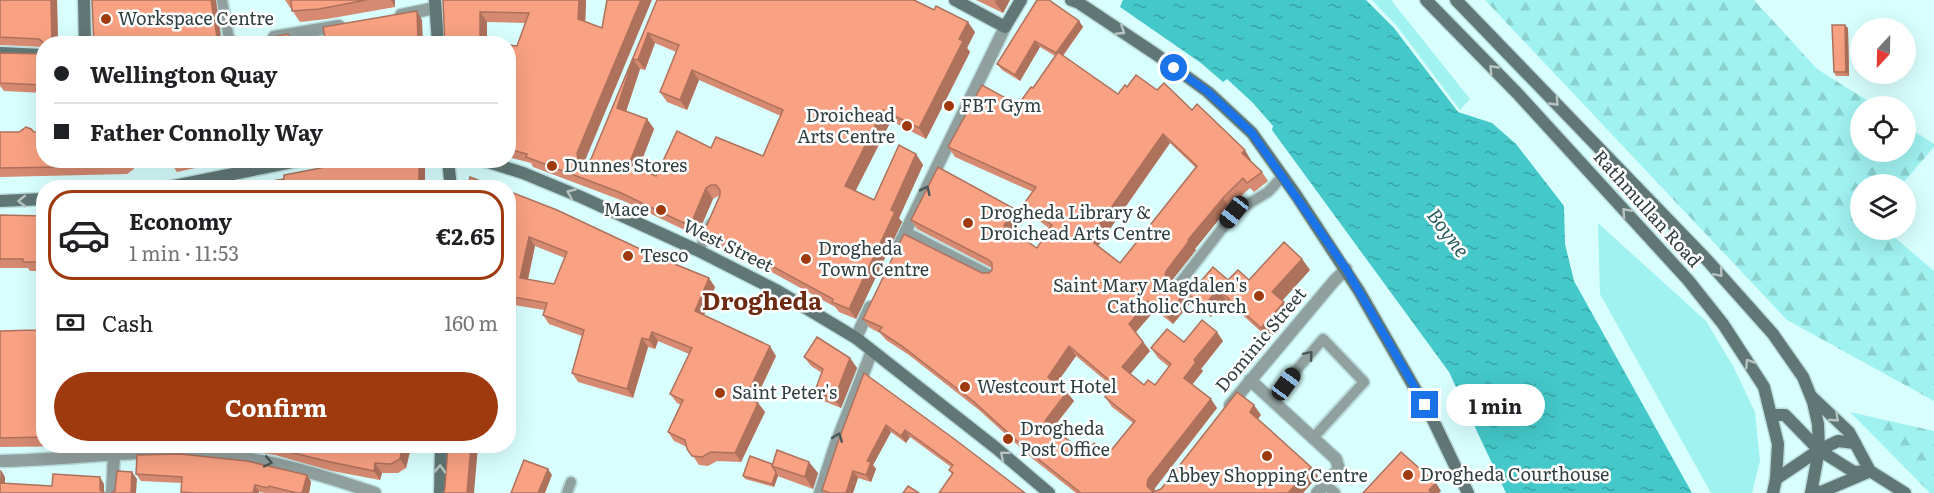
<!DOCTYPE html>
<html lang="en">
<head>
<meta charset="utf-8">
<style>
  :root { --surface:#fff; --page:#f6f6f6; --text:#202124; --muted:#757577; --line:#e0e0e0; --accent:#9f3a0f }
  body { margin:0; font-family:Literata,serif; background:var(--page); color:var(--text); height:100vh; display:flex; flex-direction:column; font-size:22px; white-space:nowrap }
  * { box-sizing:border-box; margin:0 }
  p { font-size:20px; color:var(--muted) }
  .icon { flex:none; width:33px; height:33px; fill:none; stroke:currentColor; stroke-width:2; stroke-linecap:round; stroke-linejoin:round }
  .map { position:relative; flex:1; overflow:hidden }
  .details { position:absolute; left:36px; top:180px; width:480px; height:273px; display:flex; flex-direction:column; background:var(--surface); border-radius:24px; box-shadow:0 6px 24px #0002 }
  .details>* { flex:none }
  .hud { position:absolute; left:36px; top:36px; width:480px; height:132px; border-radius:24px; box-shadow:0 6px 24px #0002; display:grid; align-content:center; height:132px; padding:0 18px; background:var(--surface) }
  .needle { width:39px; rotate:202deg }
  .tools { position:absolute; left:1850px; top:18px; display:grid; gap:12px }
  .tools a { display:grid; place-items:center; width:66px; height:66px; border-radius:50%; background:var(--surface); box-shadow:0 6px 24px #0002; font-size:30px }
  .end { position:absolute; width:27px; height:27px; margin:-14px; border:8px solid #1a73e8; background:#fff; box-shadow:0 0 0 3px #fff }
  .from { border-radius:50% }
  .bubble { position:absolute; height:42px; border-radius:21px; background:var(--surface); box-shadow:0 6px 24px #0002; font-size:20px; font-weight:700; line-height:42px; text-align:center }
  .car { position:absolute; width:18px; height:36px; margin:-18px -9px; border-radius:8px; box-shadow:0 0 4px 2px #0007; background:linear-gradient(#222 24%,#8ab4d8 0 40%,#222 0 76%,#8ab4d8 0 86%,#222 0) }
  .hud b { display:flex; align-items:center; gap:21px; height:57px; font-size:22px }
  .hud b+b { border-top:2px solid var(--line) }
  .hud i { width:15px; height:15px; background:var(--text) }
  ul { padding:10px 0 0; list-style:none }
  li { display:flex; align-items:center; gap:18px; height:90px; margin:0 12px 9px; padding:0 6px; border:3px solid var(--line); border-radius:24px }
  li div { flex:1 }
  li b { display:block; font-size:22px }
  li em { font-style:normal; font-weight:700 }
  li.on { border-color:var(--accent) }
  li>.icon { width:54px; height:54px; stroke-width:1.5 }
  .pay { display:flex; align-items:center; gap:15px; height:66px; padding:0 18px; font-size:22px }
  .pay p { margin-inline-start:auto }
  .action { display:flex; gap:12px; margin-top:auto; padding:12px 18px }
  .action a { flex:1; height:69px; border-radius:36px; background:var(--accent); color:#fff; font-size:24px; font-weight:700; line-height:69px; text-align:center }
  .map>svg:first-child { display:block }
  .grass { fill:#a0f2f1 }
  .forest { fill:url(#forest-firs) }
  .water { fill:url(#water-ripples) }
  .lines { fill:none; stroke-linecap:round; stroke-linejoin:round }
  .lane-casing { stroke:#badcdc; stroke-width:14 }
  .street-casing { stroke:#badcdc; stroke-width:15 }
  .secondary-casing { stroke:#badcdc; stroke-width:15 }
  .lane { stroke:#90a09f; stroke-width:10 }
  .street { stroke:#90a09f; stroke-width:12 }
  .secondary { stroke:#607776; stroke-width:12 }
  .wall { fill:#d68a71; fill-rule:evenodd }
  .shaded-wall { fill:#ae715c }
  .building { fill:#f9a183; stroke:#ae715c; stroke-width:1.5; fill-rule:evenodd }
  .oneway { stroke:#b7c2c1 }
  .oneway2 { stroke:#485757 }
  .route { stroke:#1a73e8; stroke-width:8 }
  .poi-dot { fill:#9f3a0f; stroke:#fff; stroke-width:2 }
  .labels { text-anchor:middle; stroke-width:5; stroke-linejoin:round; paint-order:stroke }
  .poi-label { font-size:18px; fill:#303f3f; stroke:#fff; text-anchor:start }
  .street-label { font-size:18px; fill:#303f3f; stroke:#fff }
  .water-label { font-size:20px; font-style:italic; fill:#285e5e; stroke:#fff }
  .district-label { font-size:24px; font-weight:bold; fill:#6c2b12; stroke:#fff }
</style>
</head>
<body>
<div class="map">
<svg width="1934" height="493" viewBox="0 0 1934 493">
  <defs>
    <pattern id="forest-firs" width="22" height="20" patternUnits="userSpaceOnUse" patternTransform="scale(1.5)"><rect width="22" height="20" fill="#a0f2f1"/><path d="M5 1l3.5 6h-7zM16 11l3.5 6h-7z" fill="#8ad1d0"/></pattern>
    <pattern id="water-ripples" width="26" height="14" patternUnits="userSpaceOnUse" patternTransform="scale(1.5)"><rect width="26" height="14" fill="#44c8c9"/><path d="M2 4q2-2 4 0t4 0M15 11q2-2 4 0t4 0" fill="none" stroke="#39a4a5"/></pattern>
  </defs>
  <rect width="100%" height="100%" fill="#d8fffe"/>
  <g class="grass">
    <path d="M1372,0H1391L1470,99L1460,110L1397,26Z"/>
    <path d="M1598,223L1706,321L1733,366L1755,412L1760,461L1752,493H1711L1600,294Z"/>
  </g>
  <g class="forest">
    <path d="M1485,0H1754L1817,69L1876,106H1860V152H1905V125L1934,144V147L1902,184H1860V230H1886L1934,271V401L1787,320Z"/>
    <path d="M1850,412L1934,431V493H1930Z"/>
  </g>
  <path class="water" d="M1123,0H1366L1394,28L1458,112L1492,123L1516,144L1564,206L1565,244L1574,281L1692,493H1506L1449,372L1272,130L1273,126L1252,102L1227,79L1223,82L1201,63L1120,7Z"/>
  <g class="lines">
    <g class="lane-casing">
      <g id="lane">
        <path d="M222,0L230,44"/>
        <path d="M906,232L992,276"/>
        <path d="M699,251L711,224"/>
        <path d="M1179,284L1235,212L1268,192L1283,176"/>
        <path d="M1273,402L1299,367L1323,339L1364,382L1313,438"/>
        <path d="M1325,484L1335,493"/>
        <path d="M567,493L571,482"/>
      </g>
    </g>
    <g class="street-casing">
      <g id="street">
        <path d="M401,15L435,8"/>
        <path d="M274,37L339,26"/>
        <path d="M898,247L1005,27"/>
        <path d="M856,338L870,307"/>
        <path d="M1250,380L1336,459L1339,469L1317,493"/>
        <path d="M1230,405L1334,281L1346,269"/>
        <path d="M0,461C70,460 140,448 211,454C267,458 322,475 375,493"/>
        <path d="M112,493L114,455"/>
        <path d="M820,493L835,446L872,351"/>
      </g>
    </g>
    <g class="secondary-casing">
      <g id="secondary">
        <path d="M84,0L85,44"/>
        <path d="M435,0L438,44"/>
        <path d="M955,0L1005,27L1021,0"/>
        <path d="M1071,0L1079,3L1157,55L1208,92L1252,133L1296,195L1359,291L1433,420L1468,493"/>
        <path d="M1426,0L1517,93L1688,280L1723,324L1764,387L1778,444L1776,479L1773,493"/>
        <path d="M1456,0L1707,260L1773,334L1803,377L1813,402L1818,424L1819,450L1811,493"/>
        <path d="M0,53L44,55"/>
        <path d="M448,160L451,188"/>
        <path d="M482,160L523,173L581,197L699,251L776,290L856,338L996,448L1049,493"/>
        <path d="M164,188L302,160"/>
        <path d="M0,201L44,199"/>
        <path d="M1812,397L1849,432L1870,471L1905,493"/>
        <path d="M1772,415H1785L1819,450L1854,472L1870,471"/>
        <path d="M1776,479L1819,450L1838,441L1855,443"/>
        <path d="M1812,490L1821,492L1866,473"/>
        <path d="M440,493L441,446"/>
      </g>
    </g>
    <use href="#lane" class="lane"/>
    <use href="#street" class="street"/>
    <use href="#secondary" class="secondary"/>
  </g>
  <g class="wall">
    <path d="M0,0H57L58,44H44V47L0,45Z"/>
    <path d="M285,0H395V7L327,19L300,22Z"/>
    <path d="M443,0H586L585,22L584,163L588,162L591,159L657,0L975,32L967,48L970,52L926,139L891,121L855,190L874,200L916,154L923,165L899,218L902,222L856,319L839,312L835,307L755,263L711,242L704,232L720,195L713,199L697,236L626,202L533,167L531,163L508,157V45L517,46L525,23L487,22L445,44ZM655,43L676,52L660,92L667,102L687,110L699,80L781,116L763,156L711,148L656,176L639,168L654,129L647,119L626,111L640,69L645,70Z"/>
    <path d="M976,0H1010L1003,13Z"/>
    <path d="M1037,0L1079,21L1083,27L1063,56L1118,94L1127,87L1157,90L1192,110L1251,160L1250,161L1262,172L1268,181L1254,192L1250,188L1229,207L1195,249L1196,250L1173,279L1172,282L1192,301L1173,324L1155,310L1136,332L1150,351L1130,374L1144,385H1155L1169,367L1158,358L1151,348L1184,342L1223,341L1201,369L1203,371L1192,385L1217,408L1155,488L1154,491L1161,489L1261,415L1258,419L1311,467L1318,476L1303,493H1076L1033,459L979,410L909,355L886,340L880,333L870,328L863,319L982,273H989L992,270V268L917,229L911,220L1013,208L1020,217L1012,231L1037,248L1050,229L1030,214L1023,205L1033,192L955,157L948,147L1018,105L1033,88L1055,56L1040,47L1020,81L1002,70L997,64ZM1170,143L1196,168L1120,263L1098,246ZM1076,356L1113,387L1105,397L1112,407L1133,423L1108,454L1086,452L1078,448L1053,428L1074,401L1056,384Z"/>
    <path d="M1848,28L1849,76H1836L1834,72Z"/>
    <path d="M44,51V93L4,91L0,86V53L41,54Z"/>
    <path d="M0,132H34L44,160H130L134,169L127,174L0,177Z"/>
    <path d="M171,160H232L177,172L171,163Z"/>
    <path d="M508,191L715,287L704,315L776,356L755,401L758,403L765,412L741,462L717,461L708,466L699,465L687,447L674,441L668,432L681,405L677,403L670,394L689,354L658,341L655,349L648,347L633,398L578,382L572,373L582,336L549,324L543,315L544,310L508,304V245L512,236L508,234ZM535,246L565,258L554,284L528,280Z"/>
    <path d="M0,215L44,216V446H89L0,447V331L37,330L39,271H30L28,268H0Z"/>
    <path d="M1302,259L1310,270L1282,301L1292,313L1269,339L1226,300L1211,317L1197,306L1189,295L1249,280Z"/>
    <path d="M804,357L850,358L857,368L841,408L821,400L815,391L822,373L811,366Z"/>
    <path d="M864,373L1025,493L952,474L949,470L951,467L910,437L906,443L891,432L873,465L876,469L871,482L858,478L853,493H824L822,490Z"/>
    <path d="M203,446H422L421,452L410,451L406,468L398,473H382L380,480L332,471L275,455L211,446Z"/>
    <path d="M772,464L818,473L813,489L780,477L778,476L774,487L745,479L743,476Z"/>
    <path d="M136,474L307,475L311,482L309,493H265L259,492V493H181L182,483L141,481Z"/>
  </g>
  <g class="shaded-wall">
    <path d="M51,0H57L58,44H52Z"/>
    <path d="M211,0H216L222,44L217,37Z"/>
    <path d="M391,0H395V7Z"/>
    <path d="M579,0H586L585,29L578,19Z"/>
    <path d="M641,0H652L584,163L585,170L578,160L577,153Z"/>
    <path d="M996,0H1010L1003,13L995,2Z"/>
    <path d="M417,11L422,20L423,44H418Z"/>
    <path d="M480,12L487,22V44L480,42Z"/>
    <path d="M1079,21L1083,27L1060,59L1056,53Z"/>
    <path d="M968,22L975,32L967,48L970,52L926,139L919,128L959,39Z"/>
    <path d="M1845,25L1848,28L1849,76L1846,72Z"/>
    <path d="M648,33L655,43L645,70L638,60Z"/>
    <path d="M288,34L294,42V44H290Z"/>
    <path d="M1035,41L1040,47L1020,81L1015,75Z"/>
    <path d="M633,59L640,69L624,118L617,108Z"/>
    <path d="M692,70L699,80L687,110L680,100Z"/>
    <path d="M883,110L891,121L853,196L845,186Z"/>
    <path d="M647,119L654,129L636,174L629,164Z"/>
    <path d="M40,132L44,137V153L40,148Z"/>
    <path d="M1163,134L1170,143L1096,249L1089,239Z"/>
    <path d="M1245,150L1251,160L1249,162L1242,153Z"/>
    <path d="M916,154L923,165L899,218L902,222L856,319L849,309L891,210Z"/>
    <path d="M419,160H422L425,166V188H419Z"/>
    <path d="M706,188L713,199L697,236L690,226Z"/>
    <path d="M1223,198L1229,207L1195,249L1196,250L1173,279L1172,284L1167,280L1165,274L1167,270L1188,240Z"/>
    <path d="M1013,208L1020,217L1010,235L1004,226Z"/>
    <path d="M529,237L535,246L526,287L520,278Z"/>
    <path d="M1302,259L1310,270L1280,303L1272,292Z"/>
    <path d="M709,278L715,287L702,320L695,311Z"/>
    <path d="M1218,289L1226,300L1211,317L1203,307Z"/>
    <path d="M1186,292L1192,301L1173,324L1166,315Z"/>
    <path d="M1148,301L1155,310L1135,333L1129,324Z"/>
    <path d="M1284,302L1292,313L1269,339L1261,328Z"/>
    <path d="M652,332L658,341L655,349L649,340Z"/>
    <path d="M1217,332L1223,341L1201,369L1203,371L1190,387L1184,378L1194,360Z"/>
    <path d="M642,338L648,347L633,398L627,389Z"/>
    <path d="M1143,342L1150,351L1128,377L1122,367Z"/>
    <path d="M770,346L776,356L752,406L746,397Z"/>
    <path d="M1069,346L1076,356L1054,387L1048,377Z"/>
    <path d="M850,358L857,368L841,408L834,399Z"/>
    <path d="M508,373L515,383L511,398L508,395Z"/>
    <path d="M1067,392L1074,401L1051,430L1045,421Z"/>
    <path d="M1211,399L1217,408L1155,488L1154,493L1147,486L1148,479Z"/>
    <path d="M758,403L765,412L741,462L735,453Z"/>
    <path d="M1254,405L1261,415L1256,421L1250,412Z"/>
    <path d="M886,425L891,432L873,465L876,469L871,482L866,475L867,461Z"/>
    <path d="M905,430L910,437L906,443L901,436Z"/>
    <path d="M402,446H406L410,451L406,468L400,459Z"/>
    <path d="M417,446H422L421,452Z"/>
    <path d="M471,446H478L474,493H467Z"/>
    <path d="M809,462L818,473L813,489L805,477Z"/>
    <path d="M375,463L382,473L380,480L374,471Z"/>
    <path d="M1311,467L1318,476L1303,493H1288Z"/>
    <path d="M548,469L552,475L545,493H538Z"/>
    <path d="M1,470L5,477V490L0,483Z"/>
    <path d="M853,471L858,478L853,493H846Z"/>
    <path d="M132,472L137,479L136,493H131Z"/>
    <path d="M776,472L778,476L774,487L772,484Z"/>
    <path d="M307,475L311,482L309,493H302Z"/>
    <path d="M100,477L104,484V493L100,490Z"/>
    <path d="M1436,483L1441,491L1439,493H1431L1429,490Z"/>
    <path d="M255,485L259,492V493H253Z"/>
  </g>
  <g class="building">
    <path d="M0,0H51L52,44H45L39,39L0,37Z"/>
    <path d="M92,0H211L217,37L222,43L229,44H150V41L134,44H94Z"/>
    <path d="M291,0H366L319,9L292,11Z"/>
    <path d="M443,0H579L578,19L602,28L607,0H641L577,153L578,160L582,163L588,162L591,159L657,0H914L934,10L936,6L968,22L959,39L963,41L919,128L883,110L845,186L874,200L899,145L916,154L891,210L895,212L849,309L832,302L833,299L748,253L704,232L720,195V190L716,185H711L706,188L690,226L619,192L526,157L527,154L508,149V45L517,46L529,13L480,12V42L490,44H445ZM648,33L679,45L660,92L680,100L692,70L783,110L763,156L716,137L711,148L677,131L656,176L629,164L647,119L617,108L633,59L638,60Z"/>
    <path d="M1037,0H1049L1079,21L1056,53L1035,41L1015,75L997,64Z"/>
    <path d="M417,11L418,44H326L323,27Z"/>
    <path d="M1832,25H1845L1846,72H1834Z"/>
    <path d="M288,34L290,44H234Z"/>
    <path d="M44,51V85L0,83V53L41,54Z"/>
    <path d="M1058,52L1118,94L1125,85L1127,87L1136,75L1157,90L1164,83L1192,110L1197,104L1245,150L1242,153L1262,172L1247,183L1243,178L1223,198L1188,240L1189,241L1167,270L1165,274L1167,280L1174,282L1186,292L1166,315L1148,301L1129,324L1143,342L1122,367L1144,385L1148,380L1155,385L1171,364L1151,348L1167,329L1184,342L1202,320L1217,332L1194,360L1196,362L1184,378L1211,399L1148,479L1147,486L1153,492L1161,489L1237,392L1254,405L1250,412L1311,467L1288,493H1081L1027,450L973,401L902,346L879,331L882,327L863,319L904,234L982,273H989L992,270V263L989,260L911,220L938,167L1013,208L1004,226L1037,248L1052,225L1023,205L1036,187L948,147L982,85L1018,105L1031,87L1033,88ZM1163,134L1197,166L1120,263L1089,239ZM1069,346L1115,385L1105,397L1135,421L1108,454L1094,443L1086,452L1080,447L1078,448L1045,421L1067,392L1048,377Z"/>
    <path d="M26,127L31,129L34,132H40V148H44V160L128,161L121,166L0,168V132H19Z"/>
    <path d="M171,160H185L171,163Z"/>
    <path d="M362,160H419V188H230L284,179V175Z"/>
    <path d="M470,177L498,188H468Z"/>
    <path d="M508,191L557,210L655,256L709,278L695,311L770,346L746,397L758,403L735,453L711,452L702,457L692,456L687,449L685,440L668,432L683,400L670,394L692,348L652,332L649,340L642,338L627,389L572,373L584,330L543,315L547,303L508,296V245L515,230L508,227ZM529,237L567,252L554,284L520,278Z"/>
    <path d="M0,215L44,216V437L0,438V331L37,330L39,262H23V259H0Z"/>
    <path d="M1284,242L1302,259L1272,292L1284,302L1261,328L1218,289L1203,307L1189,295L1213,267L1228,280L1238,270L1249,280Z"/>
    <path d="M817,337L850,358L834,399L815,391L823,369L804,357Z"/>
    <path d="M864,373L957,441L1025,493H939L953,473L949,470L953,465L905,430L901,436L886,425L867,461L871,462L866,475L853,471L846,493H830L822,490L838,442Z"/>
    <path d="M265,446H402L400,459L391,464L375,463L374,471L326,461Z"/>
    <path d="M448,446H471L467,493H444L445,487Z"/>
    <path d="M777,450L809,462L805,477L772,466Z"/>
    <path d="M1401,452L1436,483L1429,490L1432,493H1363Z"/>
    <path d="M180,454L247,461L307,475L302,493H297L269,486L268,488L255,485L253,493H194L181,492L182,477L136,474L137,455Z"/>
    <path d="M750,456L772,464V466L776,472L772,484L743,476Z"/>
    <path d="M524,460L548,469L538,493H511Z"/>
    <path d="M0,470V483L52,486L53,474L100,477V490L105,493H0Z"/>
    <path d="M117,471L132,472L131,493H111L115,491Z"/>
    <path d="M908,486L919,493H903Z"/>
  </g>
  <defs><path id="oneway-chevron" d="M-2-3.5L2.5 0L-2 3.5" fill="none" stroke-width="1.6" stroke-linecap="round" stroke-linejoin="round" transform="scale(1.5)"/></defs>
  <g class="oneway">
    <use href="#oneway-chevron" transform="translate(1121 31) rotate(33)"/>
    <use href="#oneway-chevron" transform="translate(1493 69) rotate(-134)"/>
    <use href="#oneway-chevron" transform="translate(1555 102) rotate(46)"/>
    <use href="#oneway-chevron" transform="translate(571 193) rotate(-157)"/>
    <use href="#oneway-chevron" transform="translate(22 201) rotate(179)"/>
    <use href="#oneway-chevron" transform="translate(1626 212) rotate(-132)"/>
    <use href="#oneway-chevron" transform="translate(1719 273) rotate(49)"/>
    <use href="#oneway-chevron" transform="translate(1749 363) rotate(-123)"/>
    <use href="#oneway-chevron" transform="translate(1835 418) rotate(43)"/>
    <use href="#oneway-chevron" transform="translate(1004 455) rotate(-140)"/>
    <use href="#oneway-chevron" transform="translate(440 469) rotate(-88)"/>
  </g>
  <g class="oneway2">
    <use href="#oneway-chevron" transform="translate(926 190) rotate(-64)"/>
    <use href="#oneway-chevron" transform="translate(1309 355) rotate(-49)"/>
    <use href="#oneway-chevron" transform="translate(838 437) rotate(-69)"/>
    <use href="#oneway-chevron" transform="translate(268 462) rotate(12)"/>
  </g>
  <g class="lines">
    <path class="route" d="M1174,68L1208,92L1252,133L1346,269L1425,405"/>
  </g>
  <g class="poi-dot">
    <circle cx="106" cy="19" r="6"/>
    <circle cx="949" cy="106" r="6"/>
    <circle cx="907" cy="126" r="6"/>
    <circle cx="552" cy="166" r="6"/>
    <circle cx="661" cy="210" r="6"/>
    <circle cx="968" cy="223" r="6"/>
    <circle cx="628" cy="256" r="6"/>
    <circle cx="806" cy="259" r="6"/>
    <circle cx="1259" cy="296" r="6"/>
    <circle cx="965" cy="387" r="6"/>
    <circle cx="720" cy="393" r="6"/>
    <circle cx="1008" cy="439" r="6"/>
    <circle cx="1267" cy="456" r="6"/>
    <circle cx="1408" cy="475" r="6"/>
  </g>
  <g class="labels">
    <g class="poi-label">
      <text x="118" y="25">Workspace Centre</text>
      <text x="961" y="112">FBT Gym</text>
      <text x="895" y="122" text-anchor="end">Droichead<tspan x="895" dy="21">Arts Centre</tspan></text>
      <text x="564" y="172">Dunnes Stores</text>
      <text x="649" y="216" text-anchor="end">Mace</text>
      <text x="980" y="219">Drogheda Library &amp;<tspan x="980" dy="21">Droichead Arts Centre</tspan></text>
      <text x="818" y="255">Drogheda<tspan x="818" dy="21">Town Centre</tspan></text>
      <text x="640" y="262">Tesco</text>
      <text x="1247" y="292" text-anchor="end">Saint Mary Magdalen's<tspan x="1247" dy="21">Catholic Church</tspan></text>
      <text x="977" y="393">Westcourt Hotel</text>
      <text x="732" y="399">Saint Peter's</text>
      <text x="1020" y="435">Drogheda<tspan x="1020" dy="21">Post Office</tspan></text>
      <text x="1420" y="481">Drogheda Courthouse</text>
      <text x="1267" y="482" text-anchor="middle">Abbey Shopping Centre</text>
    </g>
    <g class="street-label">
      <text transform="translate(1647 209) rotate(48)" y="6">Rathmullan Road</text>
      <text transform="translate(728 246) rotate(26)" y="6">West Street</text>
      <text transform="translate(1261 340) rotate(-50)" y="6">Dominic Street</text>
    </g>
    <g class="water-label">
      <text transform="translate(1448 233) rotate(53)" y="7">Boyne</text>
    </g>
    <g class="district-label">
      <text x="762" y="310">Drogheda</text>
    </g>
  </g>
</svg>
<div class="tools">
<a><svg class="needle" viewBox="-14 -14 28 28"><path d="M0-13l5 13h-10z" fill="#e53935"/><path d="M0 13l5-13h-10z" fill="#757577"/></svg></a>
<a><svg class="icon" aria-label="locate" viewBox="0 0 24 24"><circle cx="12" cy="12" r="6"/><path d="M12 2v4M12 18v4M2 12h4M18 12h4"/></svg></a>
<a><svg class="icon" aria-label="layers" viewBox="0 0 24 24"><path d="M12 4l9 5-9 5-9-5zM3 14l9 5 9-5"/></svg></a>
</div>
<i class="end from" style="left:1174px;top:68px"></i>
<i class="end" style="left:1425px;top:405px"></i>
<div class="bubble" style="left:1446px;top:384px;width:99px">1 min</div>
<i class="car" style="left:1234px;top:212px;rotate:218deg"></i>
<i class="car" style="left:1286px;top:384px;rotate:36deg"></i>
<div class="hud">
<b><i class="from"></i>Wellington Quay</b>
<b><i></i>Father Connolly Way</b>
</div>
<section class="details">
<ul>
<li class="on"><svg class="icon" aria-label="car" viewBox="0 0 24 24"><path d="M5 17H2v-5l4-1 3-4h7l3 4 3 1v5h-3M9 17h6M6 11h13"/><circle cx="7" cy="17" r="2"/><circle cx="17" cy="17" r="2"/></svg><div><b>Economy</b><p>1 min · 11:53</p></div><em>€2.65</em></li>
</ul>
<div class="pay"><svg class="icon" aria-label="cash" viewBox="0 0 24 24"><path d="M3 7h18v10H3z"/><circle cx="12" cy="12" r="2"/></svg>Cash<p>160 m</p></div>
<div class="action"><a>Confirm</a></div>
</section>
</div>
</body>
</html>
